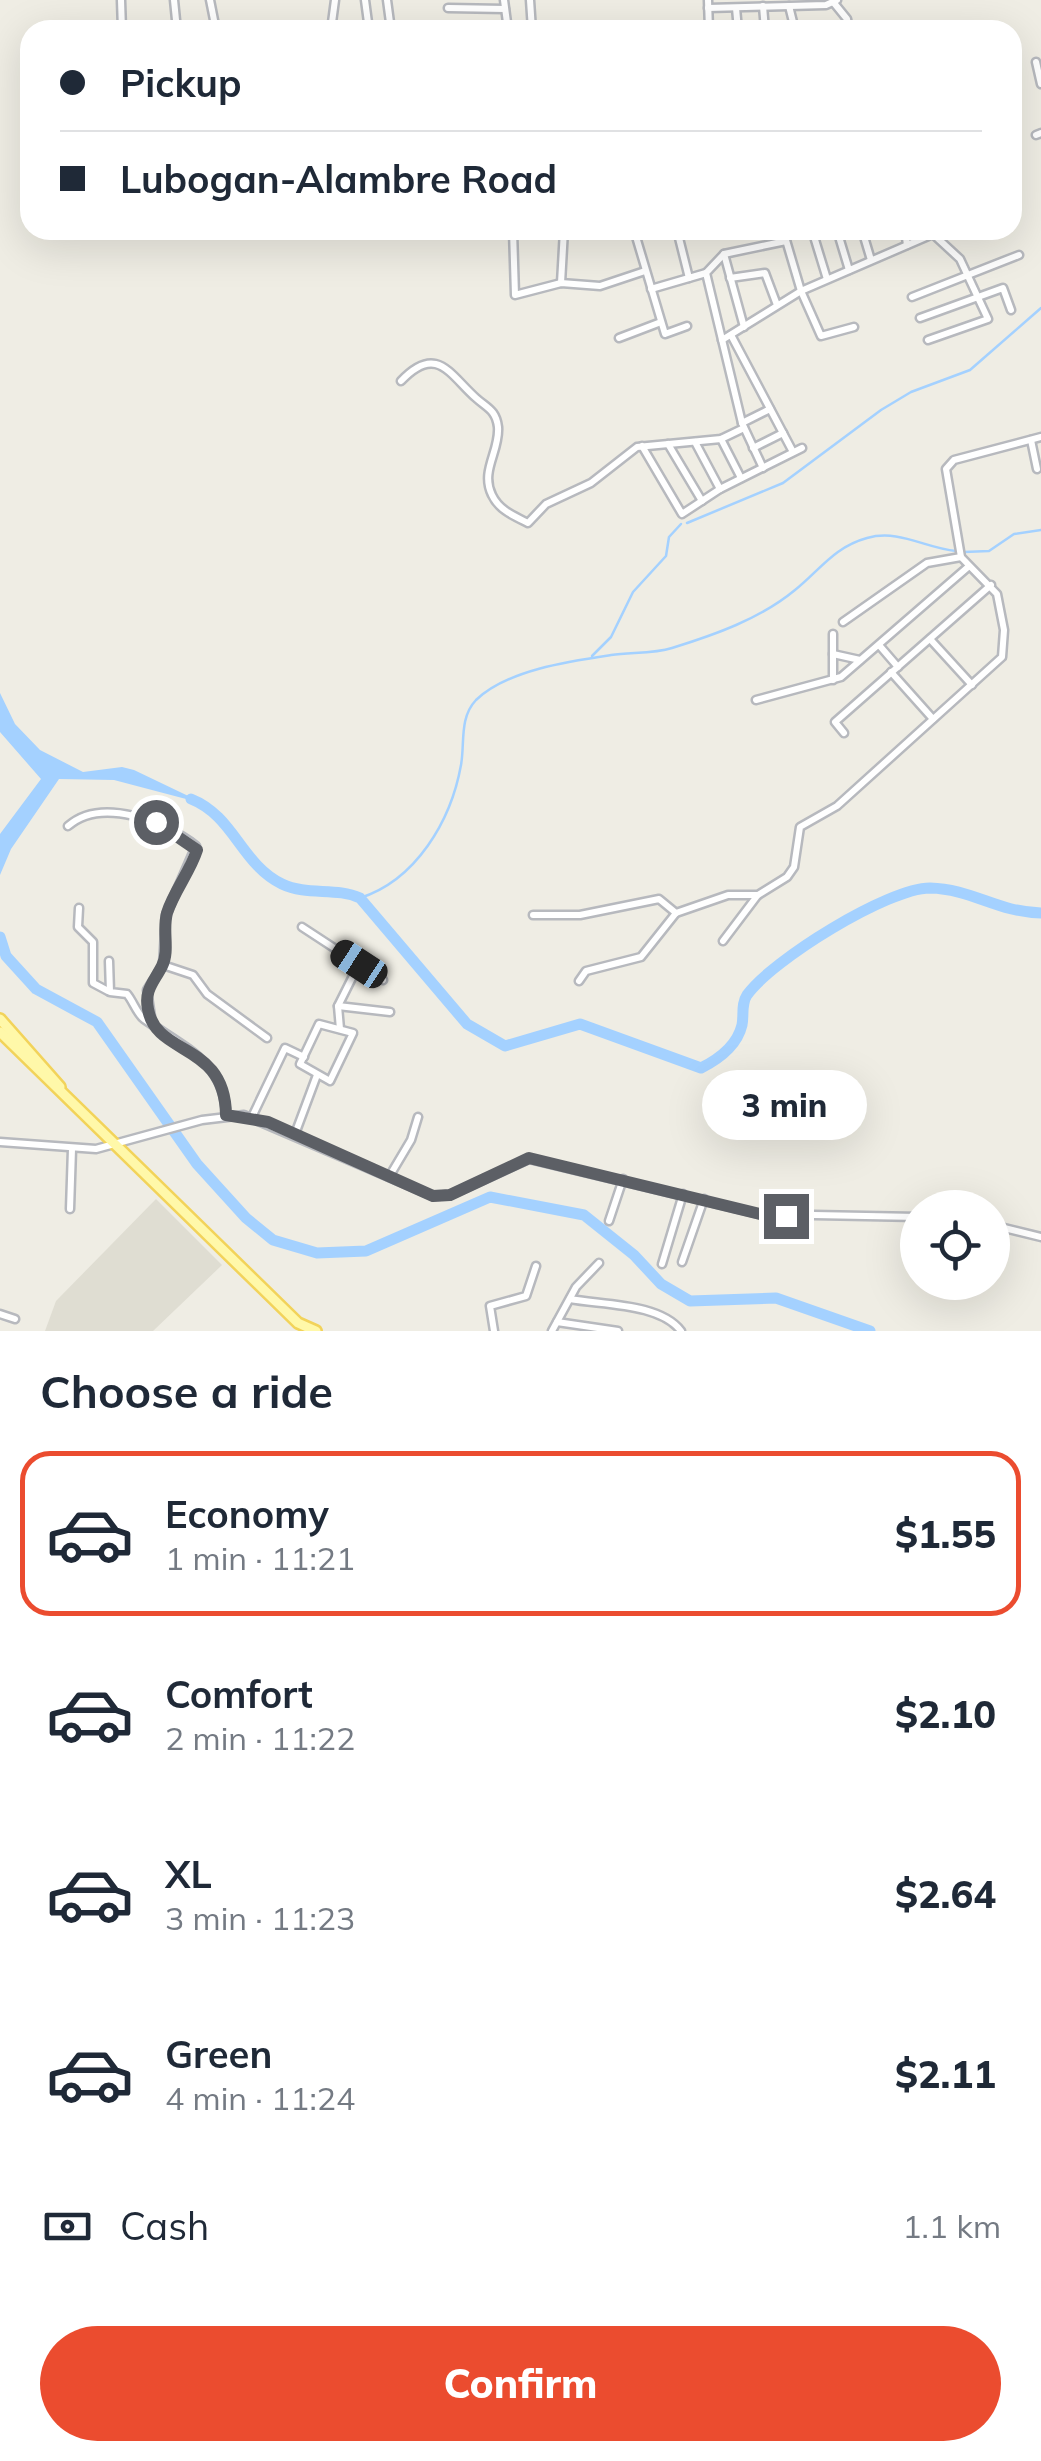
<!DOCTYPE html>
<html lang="en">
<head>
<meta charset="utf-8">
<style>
  :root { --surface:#fff; --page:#f2f2f3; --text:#1f2937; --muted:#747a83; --line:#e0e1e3; --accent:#eb4c2f }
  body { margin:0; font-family:Mulish,sans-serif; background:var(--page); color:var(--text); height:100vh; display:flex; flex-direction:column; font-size:38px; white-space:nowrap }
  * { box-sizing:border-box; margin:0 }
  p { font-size:32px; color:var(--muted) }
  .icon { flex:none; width:55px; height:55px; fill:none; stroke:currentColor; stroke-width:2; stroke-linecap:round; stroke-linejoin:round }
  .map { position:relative; height:1331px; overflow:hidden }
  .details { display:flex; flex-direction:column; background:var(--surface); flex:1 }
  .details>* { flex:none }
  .guide { position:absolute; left:20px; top:20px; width:1002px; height:220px; border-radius:30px; box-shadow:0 10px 40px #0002; display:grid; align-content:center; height:220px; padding:0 40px; background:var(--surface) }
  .buttons { position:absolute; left:900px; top:1190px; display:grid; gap:20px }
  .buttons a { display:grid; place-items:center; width:110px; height:110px; border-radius:50%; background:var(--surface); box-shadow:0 10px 40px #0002; font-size:50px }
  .end { position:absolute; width:45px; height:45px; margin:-22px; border:12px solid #5c5f65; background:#fff; box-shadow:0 0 0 5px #fff }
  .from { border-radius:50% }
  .bubble { position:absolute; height:70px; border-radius:35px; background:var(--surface); box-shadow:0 10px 40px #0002; font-size:32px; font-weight:800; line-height:70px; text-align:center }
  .car { position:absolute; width:30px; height:60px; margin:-30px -15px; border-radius:12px; box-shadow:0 0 8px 2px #0007; background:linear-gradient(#222 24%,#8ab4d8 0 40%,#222 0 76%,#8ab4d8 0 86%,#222 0) }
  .guide b { display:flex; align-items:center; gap:35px; height:95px; font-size:38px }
  .guide b+b { border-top:2px solid var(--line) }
  .guide i { width:25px; height:25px; background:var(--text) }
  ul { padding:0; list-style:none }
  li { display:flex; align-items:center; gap:30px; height:165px; margin:0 20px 15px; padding:0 20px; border:5px solid transparent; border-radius:30px }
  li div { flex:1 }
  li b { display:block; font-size:38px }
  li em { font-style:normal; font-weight:800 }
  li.on { border-color:var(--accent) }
  li>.icon { width:90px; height:90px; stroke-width:1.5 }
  h2 { padding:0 40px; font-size:45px; line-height:120px }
  .pay { display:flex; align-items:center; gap:25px; height:110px; padding:0 40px; font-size:38px }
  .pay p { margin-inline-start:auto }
  .action { display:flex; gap:20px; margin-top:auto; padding:20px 40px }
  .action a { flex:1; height:115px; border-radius:60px; background:var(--accent); color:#fff; font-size:40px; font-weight:800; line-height:115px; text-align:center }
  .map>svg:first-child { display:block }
  .education { fill:#dfddd2 }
  .water { fill:#a4d1ff }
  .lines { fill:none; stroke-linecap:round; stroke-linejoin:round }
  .stream { stroke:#a4d1ff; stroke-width:2.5 }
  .river { stroke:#a4d1ff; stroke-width:11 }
  .minor-casing { stroke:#b7b9be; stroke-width:11 }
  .major-casing { stroke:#f2d35a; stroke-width:14 }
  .minor { stroke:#fff; stroke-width:6 }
  .major { stroke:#fff8a9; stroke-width:9 }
  .route { stroke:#5c5f65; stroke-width:12 }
</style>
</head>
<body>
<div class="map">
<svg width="1041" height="1331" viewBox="0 0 1041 1331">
  <rect width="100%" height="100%" fill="#efede4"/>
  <path class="education" d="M156,1199L222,1265L153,1331H45L56,1301Z"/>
  <path class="water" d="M0,693L15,724L40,750L83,772L122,767L134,770L205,804L114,780L59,779L11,849L0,875V834L41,779L0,732Z"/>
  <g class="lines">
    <g class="stream">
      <path d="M687,523L783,483L881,410L911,392L970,370L1041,308"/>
      <path d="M964,552L989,551L1014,534L1041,530"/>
      <path d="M592,656L611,637L633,592L666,556L669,537L681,524"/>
      <path d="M360,898C416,880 451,821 461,765C465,743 459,718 476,700C507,670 570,661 611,655C631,652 653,654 672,648C714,635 760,619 795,590C820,570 834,547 867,538C899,529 925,548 956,551"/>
    </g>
    <g class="river">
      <path d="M191,799C234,816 241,864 282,884C307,896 336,887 360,898L467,1024L505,1046L580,1024L701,1068C719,1059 737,1046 742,1025C744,1015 741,1004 747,995C772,960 888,888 930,888C972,889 997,912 1041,913"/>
      <path d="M0,937L6,956L36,989L97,1022L197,1164L246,1218L273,1240L317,1253L366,1251L490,1197L584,1215L634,1255L661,1284L690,1301L776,1298L870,1331"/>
    </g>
    <g class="minor-casing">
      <g id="minor">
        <path d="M121,0L122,30"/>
        <path d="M174,0L177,30"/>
        <path d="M210,0L216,30"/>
        <path d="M365,0L369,30"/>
        <path d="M387,0L391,30"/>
        <path d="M504,0L508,30"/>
        <path d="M530,0L532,30"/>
        <path d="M708,0L709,30"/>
        <path d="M834,3L847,19L849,30"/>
        <path d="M763,6L765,30"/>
        <path d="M789,6L795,30"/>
        <path d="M448,8L505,9"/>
        <path d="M708,8L826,5L837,0"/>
        <path d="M736,8L738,30"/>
        <path d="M331,30L335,0"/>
        <path d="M1036,62L1041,84"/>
        <path d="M1036,135L1041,133"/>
        <path d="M513,230L515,295L561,283L600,286L645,271"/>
        <path d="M634,230L665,334L687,326"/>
        <path d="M677,230L689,278"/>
        <path d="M783,230L801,291L821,336L854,327"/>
        <path d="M812,230L827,279"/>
        <path d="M837,230L849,270"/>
        <path d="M862,230L871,260"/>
        <path d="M905,230L907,245"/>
        <path d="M724,254L744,327"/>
        <path d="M730,278L765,273L777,305"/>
        <path d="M561,283L564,230"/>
        <path d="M651,289L706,273"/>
        <path d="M912,297L1019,255"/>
        <path d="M920,318L1003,288L1011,310"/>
        <path d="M731,335L793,452"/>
        <path d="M619,338L661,322"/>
        <path d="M722,340L801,291L933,234L960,259L988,319L928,340"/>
        <path d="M401,381C437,343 450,375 476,398C487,408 496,410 498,427C500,451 480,471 492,495C499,510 514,516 528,523L546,504L591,483L637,447L721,439L744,428"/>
        <path d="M742,423L770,409"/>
        <path d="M721,439L741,478"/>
        <path d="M1031,440L1037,469"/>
        <path d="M695,442L720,489"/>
        <path d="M668,444L702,501"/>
        <path d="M642,446L682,514L720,489L802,448"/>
        <path d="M753,448L783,433"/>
        <path d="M763,468L742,423L706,273L724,254L786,241"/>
        <path d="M843,622L927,563L961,557"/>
        <path d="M833,634V680"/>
        <path d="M930,639L972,685"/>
        <path d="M879,645L898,667"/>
        <path d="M833,654L860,660"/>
        <path d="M891,672L933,719"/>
        <path d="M756,700L841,677L968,567"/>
        <path d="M844,733L835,722L991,585"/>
        <path d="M68,826C102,796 165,822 196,846L166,915L163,965L147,990L152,1023"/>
        <path d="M79,908L78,927L93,942V983L108,991"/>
        <path d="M533,915H580L659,899L676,913"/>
        <path d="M302,927L383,980"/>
        <path d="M723,941L757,896"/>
        <path d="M109,961L110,992L127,994C133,1001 137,1014 144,1019C183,1047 225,1062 226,1115"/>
        <path d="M163,965L193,975L207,994L267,1038"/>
        <path d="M579,981L586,971L641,957L676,913L728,895H758L787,877L794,867L800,827L837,806L1002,657L1004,630L997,594L961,557L946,469L954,460L1041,437"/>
        <path d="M338,1006L390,1012"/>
        <path d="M319,1024L353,1033L330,1081L300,1064Z"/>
        <path d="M340,1029L338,1006L359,964"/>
        <path d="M252,1117L285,1048L304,1057"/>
        <path d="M295,1134L317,1075"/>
        <path d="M0,1142L96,1149L202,1120L244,1115L433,1196L450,1195L529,1159L759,1214L918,1217"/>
        <path d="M389,1177L411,1140L418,1117"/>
        <path d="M70,1209L72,1149"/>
        <path d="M609,1221L623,1179"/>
        <path d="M992,1225L1041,1237"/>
        <path d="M682,1262L704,1199"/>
        <path d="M662,1264L683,1194"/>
        <path d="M570,1299C602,1305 660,1303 681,1331"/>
        <path d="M0,1314L15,1319"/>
        <path d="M557,1322L618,1331"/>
        <path d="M494,1331L490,1306L526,1296L536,1266"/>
        <path d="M552,1331L576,1287L599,1263"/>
      </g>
    </g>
    <g class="major-casing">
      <g id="major">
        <path d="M0,1019L60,1087"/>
        <path d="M0,1032L298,1323L316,1331"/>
      </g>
    </g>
    <use href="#minor" class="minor"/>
    <use href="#major" class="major"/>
  </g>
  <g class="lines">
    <path class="route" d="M156,822L197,850C190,872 174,891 167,913C162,931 170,950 162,966C154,982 144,990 148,1009C156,1057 225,1041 226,1115L268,1122L433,1196L450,1195L529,1158L760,1214L786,1216"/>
  </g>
</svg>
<div class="buttons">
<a><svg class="icon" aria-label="locate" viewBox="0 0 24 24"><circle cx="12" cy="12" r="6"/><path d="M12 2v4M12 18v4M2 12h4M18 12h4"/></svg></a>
</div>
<i class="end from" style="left:156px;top:822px"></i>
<i class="end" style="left:786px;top:1216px"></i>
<div class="bubble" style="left:702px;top:1070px;width:165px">3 min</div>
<i class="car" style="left:359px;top:964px;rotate:303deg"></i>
<div class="guide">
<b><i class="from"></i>Pickup</b>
<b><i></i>Lubogan-Alambre Road</b>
</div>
</div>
<section class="details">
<h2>Choose a ride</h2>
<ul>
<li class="on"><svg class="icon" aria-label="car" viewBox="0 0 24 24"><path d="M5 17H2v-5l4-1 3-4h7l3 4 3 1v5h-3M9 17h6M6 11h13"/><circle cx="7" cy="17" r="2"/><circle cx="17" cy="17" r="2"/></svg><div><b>Economy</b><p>1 min · 11:21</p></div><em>$1.55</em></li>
<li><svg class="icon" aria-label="car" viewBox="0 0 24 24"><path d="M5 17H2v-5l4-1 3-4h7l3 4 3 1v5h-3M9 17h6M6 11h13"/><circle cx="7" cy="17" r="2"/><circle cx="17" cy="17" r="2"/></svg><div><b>Comfort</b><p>2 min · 11:22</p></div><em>$2.10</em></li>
<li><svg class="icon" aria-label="car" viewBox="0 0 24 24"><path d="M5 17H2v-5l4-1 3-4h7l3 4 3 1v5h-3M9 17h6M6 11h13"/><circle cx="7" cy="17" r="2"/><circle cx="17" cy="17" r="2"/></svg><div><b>XL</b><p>3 min · 11:23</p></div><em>$2.64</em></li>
<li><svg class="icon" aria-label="car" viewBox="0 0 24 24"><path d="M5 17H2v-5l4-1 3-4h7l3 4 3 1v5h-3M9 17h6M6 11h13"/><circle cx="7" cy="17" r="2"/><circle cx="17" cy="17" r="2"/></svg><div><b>Green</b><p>4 min · 11:24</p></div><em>$2.11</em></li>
</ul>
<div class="pay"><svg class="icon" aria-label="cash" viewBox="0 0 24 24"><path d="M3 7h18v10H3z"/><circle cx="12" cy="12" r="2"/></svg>Cash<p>1.1 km</p></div>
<div class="action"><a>Confirm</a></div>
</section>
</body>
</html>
